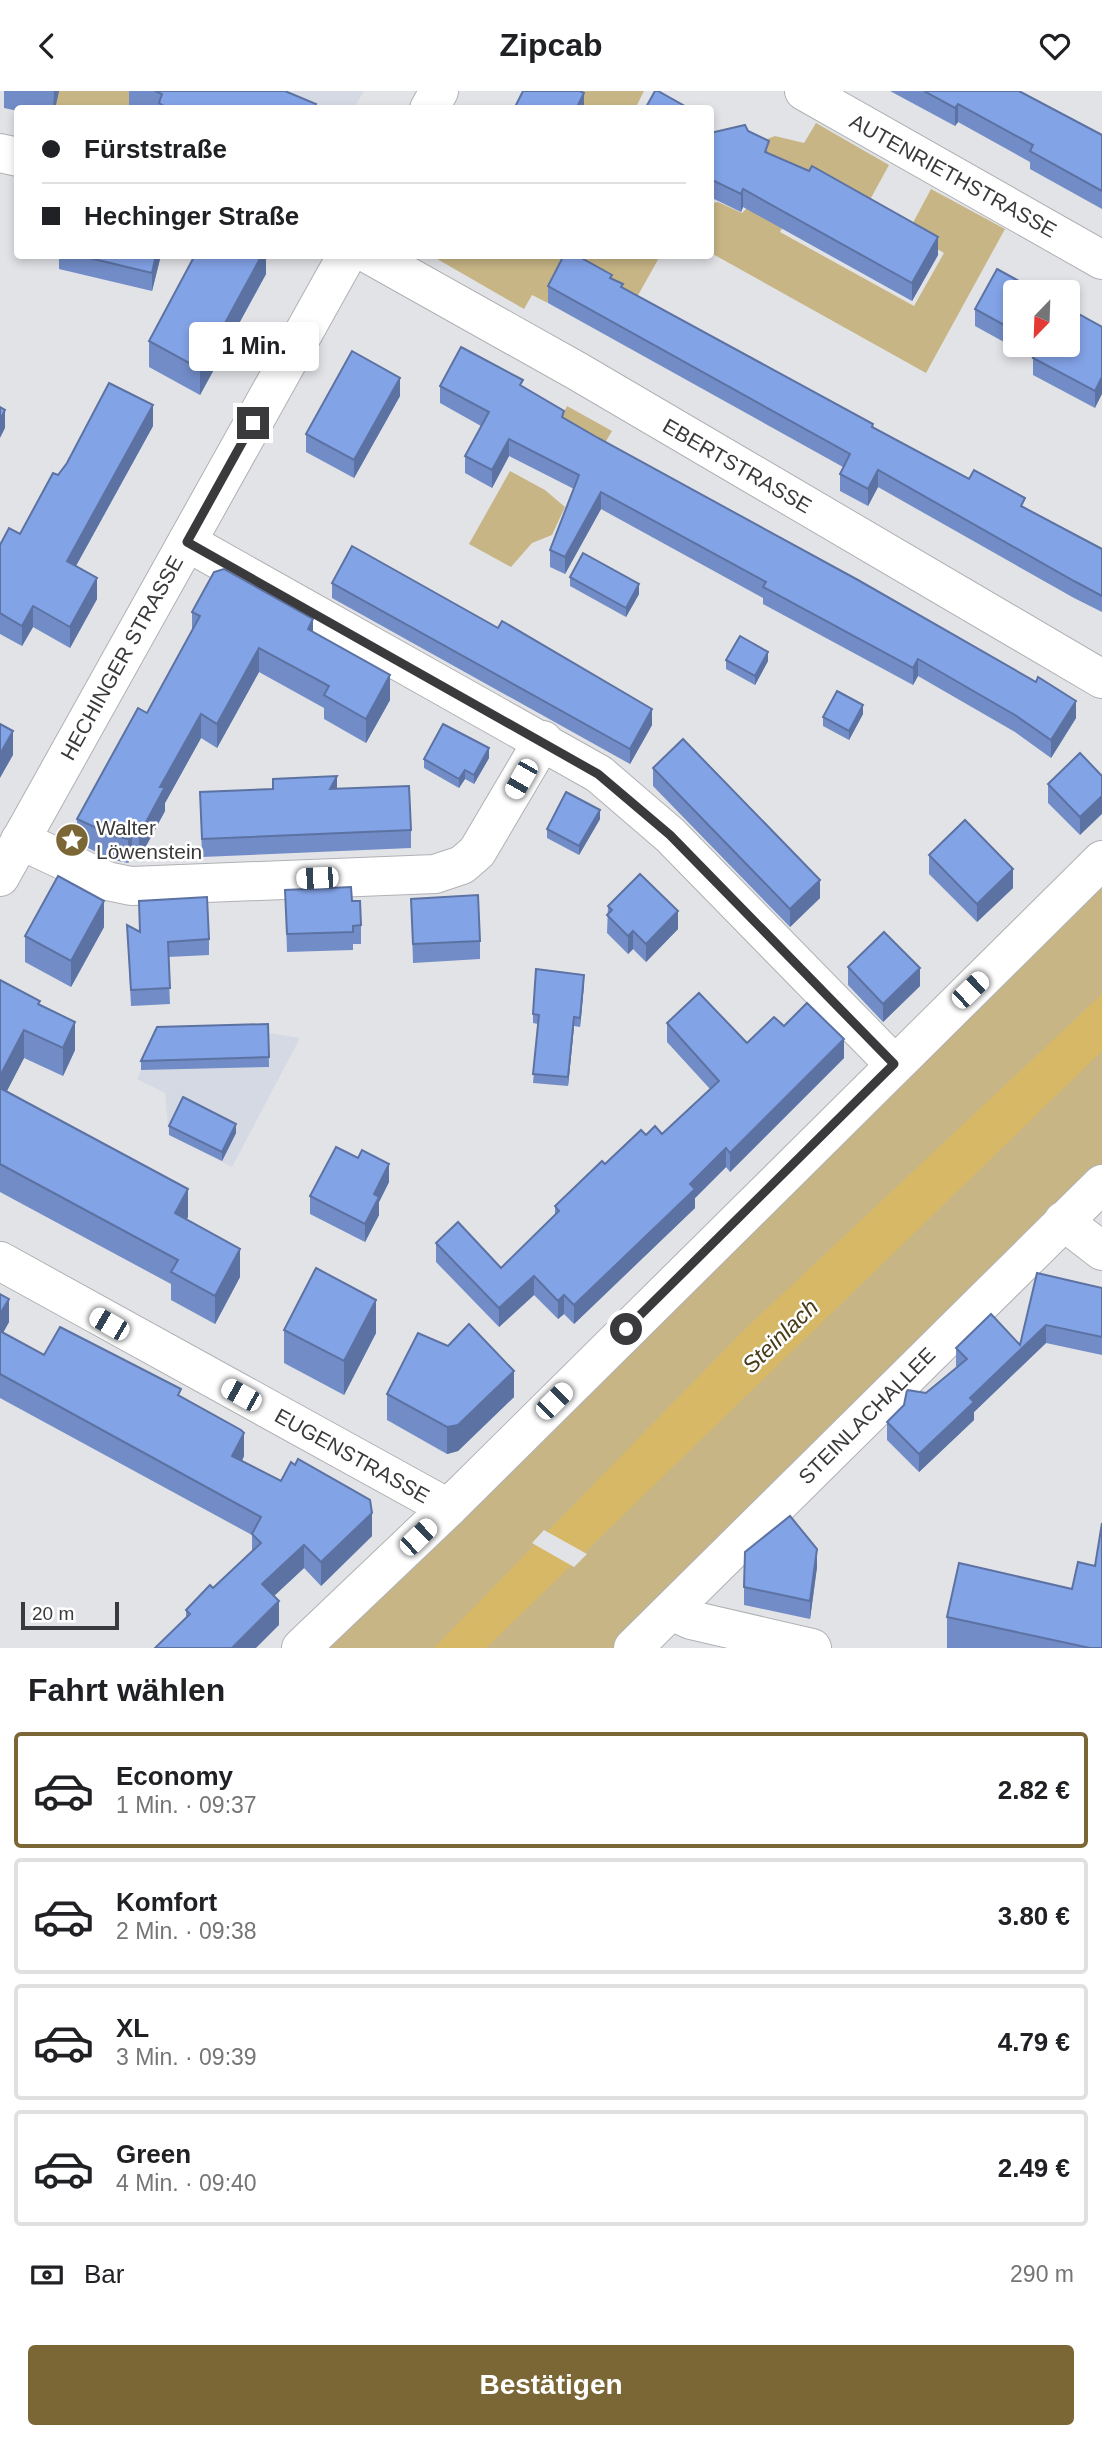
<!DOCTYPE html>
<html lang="de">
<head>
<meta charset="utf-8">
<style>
  :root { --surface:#fff; --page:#f2f2f2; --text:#202124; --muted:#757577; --line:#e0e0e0; --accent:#7a6735 }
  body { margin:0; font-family:Helvetica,sans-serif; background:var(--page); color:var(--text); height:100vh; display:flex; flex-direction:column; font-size:26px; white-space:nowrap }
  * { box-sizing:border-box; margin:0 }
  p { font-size:23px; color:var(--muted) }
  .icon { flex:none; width:38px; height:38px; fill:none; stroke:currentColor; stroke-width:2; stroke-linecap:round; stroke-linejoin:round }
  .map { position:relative; height:1557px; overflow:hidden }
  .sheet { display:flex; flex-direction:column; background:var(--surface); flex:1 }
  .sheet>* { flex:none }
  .top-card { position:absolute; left:14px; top:14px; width:700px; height:154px; border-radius:7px; box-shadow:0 4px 10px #0003; display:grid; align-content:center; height:154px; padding:0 28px; background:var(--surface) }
  .needle { width:46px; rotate:203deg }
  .buttons { position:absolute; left:1003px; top:189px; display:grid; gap:14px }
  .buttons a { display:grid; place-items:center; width:77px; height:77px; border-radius:7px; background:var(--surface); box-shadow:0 4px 10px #0003; font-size:35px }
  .scale { position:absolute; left:21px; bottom:18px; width:98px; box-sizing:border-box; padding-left:7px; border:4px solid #3a3a3c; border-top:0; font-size:19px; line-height:24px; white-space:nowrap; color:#3a3a3c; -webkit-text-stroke:5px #fff; paint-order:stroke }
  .end { position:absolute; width:32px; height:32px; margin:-16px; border:9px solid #3a3a3c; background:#fff; box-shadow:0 0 0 4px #fff }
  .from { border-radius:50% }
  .bubble { position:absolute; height:49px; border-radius:7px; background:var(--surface); box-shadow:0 4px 10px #0003; font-size:23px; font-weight:800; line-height:49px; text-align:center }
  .car { position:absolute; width:21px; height:42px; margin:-21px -10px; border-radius:9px; box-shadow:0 0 5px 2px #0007; background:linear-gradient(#fff 24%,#345 0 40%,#fff 0 76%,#345 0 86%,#fff 0) }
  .top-card b { display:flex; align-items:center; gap:24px; height:66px; font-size:26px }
  .top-card b+b { border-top:2px solid var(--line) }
  .top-card i { width:18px; height:18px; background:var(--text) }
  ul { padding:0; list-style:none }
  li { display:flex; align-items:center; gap:21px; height:116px; margin:0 14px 10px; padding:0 14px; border:4px solid var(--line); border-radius:7px }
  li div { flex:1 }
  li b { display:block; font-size:26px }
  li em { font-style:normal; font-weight:800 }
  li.selected { border-color:var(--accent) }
  li>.icon { width:63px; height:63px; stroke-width:1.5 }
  h2 { padding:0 28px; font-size:32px; line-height:84px }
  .pay { display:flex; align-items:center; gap:18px; height:77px; padding:0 28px; font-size:26px }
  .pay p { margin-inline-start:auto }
  .primary-button { display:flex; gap:14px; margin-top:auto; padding:14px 28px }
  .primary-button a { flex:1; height:80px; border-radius:7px; background:var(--accent); color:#fff; font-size:28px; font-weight:800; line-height:80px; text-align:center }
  header { display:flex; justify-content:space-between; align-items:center; height:91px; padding:0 28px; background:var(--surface); font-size:32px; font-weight:800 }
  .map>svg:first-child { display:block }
  .built { fill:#d4d9e3 }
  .green { fill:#c7b585 }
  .water { fill:#d6b867 }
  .pier { fill:#e2e3e7 }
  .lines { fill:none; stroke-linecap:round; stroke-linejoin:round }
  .minor-casing { stroke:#b0b1b4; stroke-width:40 }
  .tertiary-casing { stroke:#b0b1b4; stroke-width:40 }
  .minor { stroke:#fff; stroke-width:38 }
  .tertiary { stroke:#fff; stroke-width:38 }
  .wall { fill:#718cc7 }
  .shaded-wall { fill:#5c72a2 }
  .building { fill:#83a3e7; stroke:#5c72a2; stroke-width:2 }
  .route { stroke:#3a3a3c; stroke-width:9 }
  .labels { text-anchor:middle; stroke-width:5; stroke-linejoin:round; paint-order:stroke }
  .street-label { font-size:21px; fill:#3a3a3c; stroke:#fff }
  .poi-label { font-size:21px; fill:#3a3a3c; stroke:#fff; text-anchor:start }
  .water-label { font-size:23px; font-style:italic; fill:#483b17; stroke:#fff }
</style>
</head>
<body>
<header><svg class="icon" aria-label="back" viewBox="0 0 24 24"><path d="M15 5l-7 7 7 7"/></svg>Zipcab<svg class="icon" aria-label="heart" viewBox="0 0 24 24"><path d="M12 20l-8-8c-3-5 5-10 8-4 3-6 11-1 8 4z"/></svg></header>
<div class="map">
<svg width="1102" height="1557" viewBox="0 0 1102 1557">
  <rect width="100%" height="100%" fill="#e2e3e7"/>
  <g class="built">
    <path d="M136,0H364L354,17L130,18Z"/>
    <path d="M268,942L300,947L232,1076L169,1044L165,1002L137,988L149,962Z"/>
  </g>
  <g class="green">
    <path d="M56,0H136L130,17L52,18Z"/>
    <path d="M548,0H644L635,18L579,17Z"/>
    <path d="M816,32L889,74L866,116L809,86L780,141L914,215L944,162L908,141L931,98L1005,138L926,282L711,162L710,105L713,112L718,111L742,122L747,117L759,51L775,45L804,52Z"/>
    <path d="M432,165H660L632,215L567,177L548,212L532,204L524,218Z"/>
    <path d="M567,315L612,340L599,362L558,333Z"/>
    <path d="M510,380L545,399L565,416L552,444L532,452L511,476L469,453Z"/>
    <path d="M1102,769V1093L633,1557H301Z"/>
  </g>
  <path class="water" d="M1102,903V960L486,1557H434L743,1240Z"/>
  <path class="pier" d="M544,1439L587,1463L574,1476L532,1452Z"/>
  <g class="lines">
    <g class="minor-casing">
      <g id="minor">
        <path d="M804,0L1102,169"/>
        <path d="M0,62L18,66"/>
        <path d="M370,164L577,280L1102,588"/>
        <path d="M187,451L599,683L670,744L894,973"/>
        <path d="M20,749L107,790L131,795L435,783L462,774L477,761L543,649"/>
        <path d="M1063,1130L1102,1160"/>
        <path d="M0,1170L448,1417"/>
        <path d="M671,1520L691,1529L812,1557"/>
        <path d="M301,1557L448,1417L1102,769"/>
        <path d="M633,1557L1102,1093"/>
      </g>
    </g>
    <g class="tertiary-casing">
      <g id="tertiary">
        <path d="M429,18L439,0"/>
        <path d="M0,786L347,164"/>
      </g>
    </g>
    <use href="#minor" class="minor"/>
    <use href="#tertiary" class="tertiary"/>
  </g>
  <g class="wall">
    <path d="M4,0H59L55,18H18V20L4,17Z"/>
    <path d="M129,0H285L316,18H129Z"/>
    <path d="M890,0H1019L1102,44V118L1030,78V71L958,31L955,35Z"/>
    <path d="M748,40L769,62L938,164L912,210L743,116L741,121L712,107L710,101V42Z"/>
    <path d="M59,164H161L152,200L59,178Z"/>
    <path d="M266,164V183L200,304L149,276V250Z"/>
    <path d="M612,188L623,197L873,337L969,388L1102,458V521L1074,507L878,396L868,415L840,400V383L843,376L548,212V195Z"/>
    <path d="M1015,201V254H1068L1102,236L1095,317L1033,284V267L975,235V218Z"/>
    <path d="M440,295H523L564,327L1076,627L1051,667L1015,641L918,585L913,594L763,513V507L601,418L565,483L550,476V459L574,398L509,365L492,397L465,382V365L481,335L440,312Z"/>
    <path d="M400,305L354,387L306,361V343Z"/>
    <path d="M153,335L76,475L97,508L70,557L33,536L22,555L0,543V454L20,443L58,384Z"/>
    <path d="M570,486L639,503L626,526L570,495Z"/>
    <path d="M332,492L652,634L630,673L332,507Z"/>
    <path d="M192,521L313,541L390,609L366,652L324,628V617L259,581L217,657L201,647L165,712V720L139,768L132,765L128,772L114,769L77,752V728L147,622L192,540Z"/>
    <path d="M726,569L768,570L755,594L726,578Z"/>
    <path d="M863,623L849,649L823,635V626Z"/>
    <path d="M489,667L474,693L465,688L459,697L424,677V668Z"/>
    <path d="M653,677L820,807L790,836L653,695Z"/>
    <path d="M1102,685L1080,744L1048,712V693Z"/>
    <path d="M337,698L411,739V757L202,766L200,701Z"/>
    <path d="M600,728L579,764L547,747V738Z"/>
    <path d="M929,764L1013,797L977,831L929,783Z"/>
    <path d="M285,799L352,810L361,834V853H353V859L287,861Z"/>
    <path d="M411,808L480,850V868L413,872Z"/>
    <path d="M139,810L209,848V864L168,866L170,913L131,915L127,834L139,840Z"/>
    <path d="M608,815L678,838L646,871L633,858L628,863L607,842Z"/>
    <path d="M104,836L71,896L25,871V845Z"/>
    <path d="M848,876L920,895L883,931L848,894Z"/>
    <path d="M0,889L40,914L75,959L63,985L24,967L7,1000L188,1126L186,1129L240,1186L215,1233L171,1209V1193L0,1101Z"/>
    <path d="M584,893L580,936L574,935L568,995L533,992L538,933L533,932V923Z"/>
    <path d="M667,932L747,952L784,935L844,967L730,1081L726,1076L695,1107V1117L574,1233L564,1223L558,1228L534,1204L499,1236L436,1171V1152L501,1177L555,1124V1115L605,1073L646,1044L662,1043L710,998L667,951Z"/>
    <path d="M268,933L269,976L141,979V970Z"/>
    <path d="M169,1035L236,1042L222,1070L169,1044Z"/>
    <path d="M389,1091L379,1111V1124L365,1151L310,1123V1105Z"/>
    <path d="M1037,1182L1102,1197V1264L1046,1252L974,1321V1329L919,1381L887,1349V1331L957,1277L956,1275V1257L1020,1254Z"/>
    <path d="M0,1203L9,1231L3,1242L44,1264L181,1306L244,1365L242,1370L372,1445L321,1495L304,1477L274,1505L279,1534L186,1528V1519L213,1497L252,1461V1444L0,1307Z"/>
    <path d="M284,1239L376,1242L344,1304L284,1272Z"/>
    <path d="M387,1303L514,1306L458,1360L447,1363L387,1329Z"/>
    <path d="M817,1476L810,1528L744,1514V1496Z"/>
    <path d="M1072,1498L1102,1557H947V1526Z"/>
  </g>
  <g class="shaded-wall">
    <path d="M54,0H59L55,18H53Z"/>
    <path d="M584,2V18H576Z"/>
    <path d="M958,13V31L955,35V17Z"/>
    <path d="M743,98V116L741,121V103Z"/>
    <path d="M938,146V164L912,210V192Z"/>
    <path d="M156,164H161L152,200V182Z"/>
    <path d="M262,164H266V183L200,304V278Z"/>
    <path d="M1102,286V303L1095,317V300Z"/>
    <path d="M400,287V305L354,387V369Z"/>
    <path d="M153,314V335L67,491V470Z"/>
    <path d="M5,319V337L0,347V329Z"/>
    <path d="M509,348V365L492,397V379Z"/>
    <path d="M878,379V396L868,415V398Z"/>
    <path d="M601,401V418L565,483V466Z"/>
    <path d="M97,487V508L70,557V536Z"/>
    <path d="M639,493V503L626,526V517Z"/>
    <path d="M33,515V536L22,555V535Z"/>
    <path d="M313,528V552L308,538Z"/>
    <path d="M259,557V581L217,657V633Z"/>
    <path d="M768,561V570L755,594V585Z"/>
    <path d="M918,568V585L913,594V577Z"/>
    <path d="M390,584V609L366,652V628Z"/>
    <path d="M1076,610V627L1051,667V649Z"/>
    <path d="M863,614V623L849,649V640Z"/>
    <path d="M652,618V634L630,673V658Z"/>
    <path d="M201,623V647L165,712V720L139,768V744L160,696Z"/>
    <path d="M13,640V664L0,687V663Z"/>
    <path d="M489,657V667L474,693V684Z"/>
    <path d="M465,679V688L459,697V688Z"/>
    <path d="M337,685V703L330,698Z"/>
    <path d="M1102,705V723L1080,744V726Z"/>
    <path d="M600,719V728L579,764V755Z"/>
    <path d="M132,740V765L128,772V748Z"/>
    <path d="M1013,778V797L977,831V813Z"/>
    <path d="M820,789V807L790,836V818Z"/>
    <path d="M104,810V836L71,896V870Z"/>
    <path d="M678,820V838L646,871V853Z"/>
    <path d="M633,840V858L628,863V845Z"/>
    <path d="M920,877V895L883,931V913Z"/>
    <path d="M584,884V893L580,936V927Z"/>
    <path d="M574,926V935L568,995V986Z"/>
    <path d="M75,931V959L63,985V957Z"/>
    <path d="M24,939V967L0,1013V985Z"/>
    <path d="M844,948V967L730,1081V1062Z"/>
    <path d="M236,1033V1042L222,1070V1061Z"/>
    <path d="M726,1057V1076L695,1107V1117L574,1233V1214L690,1093Z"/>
    <path d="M389,1073V1091L379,1111V1124L365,1151V1133L374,1103Z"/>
    <path d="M188,1098V1126L175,1150V1122Z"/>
    <path d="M240,1158V1186L215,1233V1205Z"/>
    <path d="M534,1185V1204L499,1236V1217Z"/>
    <path d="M564,1204V1223L558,1228V1210Z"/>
    <path d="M9,1208V1231L0,1247V1223Z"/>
    <path d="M376,1209V1242L344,1304V1270Z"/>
    <path d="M1046,1234V1252L974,1321V1329L919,1381V1363L970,1307Z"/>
    <path d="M514,1280V1306L458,1360L447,1363V1336Z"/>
    <path d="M244,1342V1365L232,1389V1365Z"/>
    <path d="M372,1422V1445L321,1495V1471Z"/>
    <path d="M304,1454V1477L262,1516V1493Z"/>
    <path d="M817,1458V1476L810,1528V1510Z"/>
    <path d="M279,1510V1534L256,1557H232Z"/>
  </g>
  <g class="building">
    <path d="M155,0H285L316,13L314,18H169L159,12L162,3Z"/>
    <path d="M523,0H580L584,2L576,18H514Z"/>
    <path d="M655,0H658L690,18H645Z"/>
    <path d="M924,0H1019L1102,44V100L1030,60L1033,54L958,13L955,17Z"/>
    <path d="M745,34L748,40L769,50L765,61L809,80L812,75L938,146L912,192L743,98L741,103L712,89L710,83V42Z"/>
    <path d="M77,164H156L152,182Z"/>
    <path d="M195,164H262L200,278L149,250Z"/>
    <path d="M564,164H576L612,184L610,187L623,193L621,196L873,333L872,336L969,388L974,379L1025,407L1021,415L1102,458V505L1074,490L878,379L868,398L840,383L850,363L548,195Z"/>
    <path d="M997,178L1039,201H1015V240L975,218Z"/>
    <path d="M1068,217L1102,236V286L1095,300L1033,267L1040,254H1068Z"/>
    <path d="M461,256L523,289L520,294L564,320L562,326L598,347L858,489L1036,591L1038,586L1076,610L1051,649L1015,624L918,568L913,577L763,496L766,491L601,401L565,466L550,459L579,384L509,348L492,379L465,365L489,321L440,295Z"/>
    <path d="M352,260L400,287L354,369L306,343Z"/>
    <path d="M109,292L153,314L67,470L97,487L70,536L33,515L22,535L0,522V454L9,437L20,443L53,382L58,384L67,372Z"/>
    <path d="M0,316L5,319L0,329Z"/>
    <path d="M352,455L498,537L502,530L652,618L630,658L332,492Z"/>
    <path d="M583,462L639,493L626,517L570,486Z"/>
    <path d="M224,478L313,528L308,538L390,584L366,628L324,604L329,595L259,557L217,633L201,623L160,696H165L139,744L132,740L128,748L114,745L77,728L138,617L147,622L200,525L192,521L214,481Z"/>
    <path d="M740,545L768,561L755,585L726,569Z"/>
    <path d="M837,600L863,614L849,640L823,626Z"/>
    <path d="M0,633L13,640L0,663Z"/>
    <path d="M443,633L489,657L474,684L465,679L459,688L424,668Z"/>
    <path d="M683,648L820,789L790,818L653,677Z"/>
    <path d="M1080,662L1102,685V705L1080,726L1048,693Z"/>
    <path d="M337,685L330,698L409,695L411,739L202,748L200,701L273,698V688Z"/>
    <path d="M566,701L600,719L579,755L547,738Z"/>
    <path d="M965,729L1013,778L977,813L929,764Z"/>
    <path d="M640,783L678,820L646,853L633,840L628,845L607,824L612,819L608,815Z"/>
    <path d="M58,785L104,810L71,870L25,845Z"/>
    <path d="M351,796L352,810H360L361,834L353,835V841L287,843L285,799Z"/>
    <path d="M478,804L480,850L413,853L411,808Z"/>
    <path d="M207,806L209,848L168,851L170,897L131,899L127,834L140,841L139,810Z"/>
    <path d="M884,841L920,877L883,913L848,876Z"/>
    <path d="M536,878L584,884L580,927L574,926L568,986L533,983L539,924L533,923Z"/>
    <path d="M0,889L40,910L38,913L75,931L63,957L24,939L0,985Z"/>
    <path d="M699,902L747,952L774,926L784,935L807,912L844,948L730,1062L726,1057L690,1093L695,1098L574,1214L564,1204L558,1210L534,1185L499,1217L436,1152L458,1131L501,1177L559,1120L555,1115L602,1070L605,1073L641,1039L646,1044L655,1035L662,1043L719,990L667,932Z"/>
    <path d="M268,933L269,966L141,970L157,936Z"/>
    <path d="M0,997L188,1098L175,1122L240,1158L215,1205L171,1181L178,1169L0,1073Z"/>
    <path d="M183,1006L236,1033L222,1061L169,1035Z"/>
    <path d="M336,1056L358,1067L362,1059L389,1073L374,1103L379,1106L365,1133L310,1105Z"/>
    <path d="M316,1177L376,1209L344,1270L284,1239Z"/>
    <path d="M1037,1182L1102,1197V1246L1046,1234L970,1307L974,1311L919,1363L887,1331L904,1314L907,1299L926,1302L967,1268L956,1257L991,1223L1020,1254Z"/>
    <path d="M0,1203L9,1208L0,1223Z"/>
    <path d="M469,1233L514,1280L458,1334L447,1336L387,1303L418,1242L448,1255Z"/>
    <path d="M60,1236L181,1298L178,1304L241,1339L244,1342L232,1365L281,1390L291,1371L295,1374L298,1368L370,1409L372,1422L321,1471L304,1454L262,1493L279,1510L232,1557H155L190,1523L186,1519L210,1494L213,1497L261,1452L252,1443L261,1426L0,1283V1240L44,1264Z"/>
    <path d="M790,1425L817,1458L810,1510L744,1496L745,1461Z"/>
    <path d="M1102,1432V1557H1090L947,1526L959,1472L1072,1498L1078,1471L1095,1475Z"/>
  </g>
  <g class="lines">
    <path class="route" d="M253,332L187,451L598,683L670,744L894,973L626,1238"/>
  </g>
  <defs>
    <g id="sight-disc" transform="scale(1.75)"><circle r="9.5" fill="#7a6735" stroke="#fff"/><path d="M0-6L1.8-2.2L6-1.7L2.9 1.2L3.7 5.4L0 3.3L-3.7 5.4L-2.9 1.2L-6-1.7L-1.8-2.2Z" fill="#fff"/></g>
  </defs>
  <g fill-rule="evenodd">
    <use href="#sight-disc" x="72" y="749"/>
  </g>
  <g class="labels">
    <g class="street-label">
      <text transform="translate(953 85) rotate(29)" y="7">AUTENRIETHSTRASSE</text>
      <text transform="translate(737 375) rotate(30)" y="7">EBERTSTRASSE</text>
      <text transform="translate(122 567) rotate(-61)" y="7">HECHINGER STRASSE</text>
      <text transform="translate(867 1325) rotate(-45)" y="7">STEINLACHALLEE</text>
      <text transform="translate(352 1365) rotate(29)" y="7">EUGENSTRASSE</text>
    </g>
    <g class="poi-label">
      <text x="96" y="744">Walter<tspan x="96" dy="24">Löwenstein</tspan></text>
    </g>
    <g class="water-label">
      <text transform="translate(780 1245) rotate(-44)" y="8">Steinlach</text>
    </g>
  </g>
</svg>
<div class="buttons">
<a><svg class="needle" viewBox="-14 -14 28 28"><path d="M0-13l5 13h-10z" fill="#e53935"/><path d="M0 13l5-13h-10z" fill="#757577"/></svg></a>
</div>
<div class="scale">20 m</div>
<i class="end from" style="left:626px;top:1238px"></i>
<i class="end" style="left:253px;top:332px"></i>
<div class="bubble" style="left:189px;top:231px;width:130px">1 Min.</div>
<i class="car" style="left:521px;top:688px;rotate:210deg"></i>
<i class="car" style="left:317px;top:787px;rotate:268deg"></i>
<i class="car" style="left:970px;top:899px;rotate:46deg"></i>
<i class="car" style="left:109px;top:1233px;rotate:300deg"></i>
<i class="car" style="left:241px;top:1304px;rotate:299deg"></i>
<i class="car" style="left:554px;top:1310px;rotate:45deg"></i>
<i class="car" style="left:418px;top:1446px;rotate:46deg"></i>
<div class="top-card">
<b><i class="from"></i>Fürststraße</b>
<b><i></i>Hechinger Straße</b>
</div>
</div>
<section class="sheet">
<h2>Fahrt wählen</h2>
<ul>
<li class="selected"><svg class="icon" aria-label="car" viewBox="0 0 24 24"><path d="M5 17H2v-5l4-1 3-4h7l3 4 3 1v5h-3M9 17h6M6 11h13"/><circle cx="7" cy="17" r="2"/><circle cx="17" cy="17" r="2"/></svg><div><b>Economy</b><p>1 Min. · 09:37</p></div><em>2.82 €</em></li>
<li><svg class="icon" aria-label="car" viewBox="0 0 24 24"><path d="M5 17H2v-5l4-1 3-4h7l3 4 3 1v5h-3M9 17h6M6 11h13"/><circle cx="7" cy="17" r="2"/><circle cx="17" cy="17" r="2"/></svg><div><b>Komfort</b><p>2 Min. · 09:38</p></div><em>3.80 €</em></li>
<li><svg class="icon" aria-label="car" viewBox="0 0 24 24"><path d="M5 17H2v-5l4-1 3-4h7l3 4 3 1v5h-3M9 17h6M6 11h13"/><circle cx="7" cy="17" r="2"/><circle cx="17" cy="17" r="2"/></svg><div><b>XL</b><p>3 Min. · 09:39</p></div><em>4.79 €</em></li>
<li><svg class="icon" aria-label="car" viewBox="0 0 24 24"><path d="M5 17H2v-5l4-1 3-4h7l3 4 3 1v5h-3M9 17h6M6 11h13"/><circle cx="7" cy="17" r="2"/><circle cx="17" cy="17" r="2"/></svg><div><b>Green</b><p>4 Min. · 09:40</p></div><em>2.49 €</em></li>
</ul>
<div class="pay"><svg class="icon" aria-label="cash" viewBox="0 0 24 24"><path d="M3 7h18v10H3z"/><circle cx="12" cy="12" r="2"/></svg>Bar<p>290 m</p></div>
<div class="primary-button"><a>Bestätigen</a></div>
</section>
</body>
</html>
